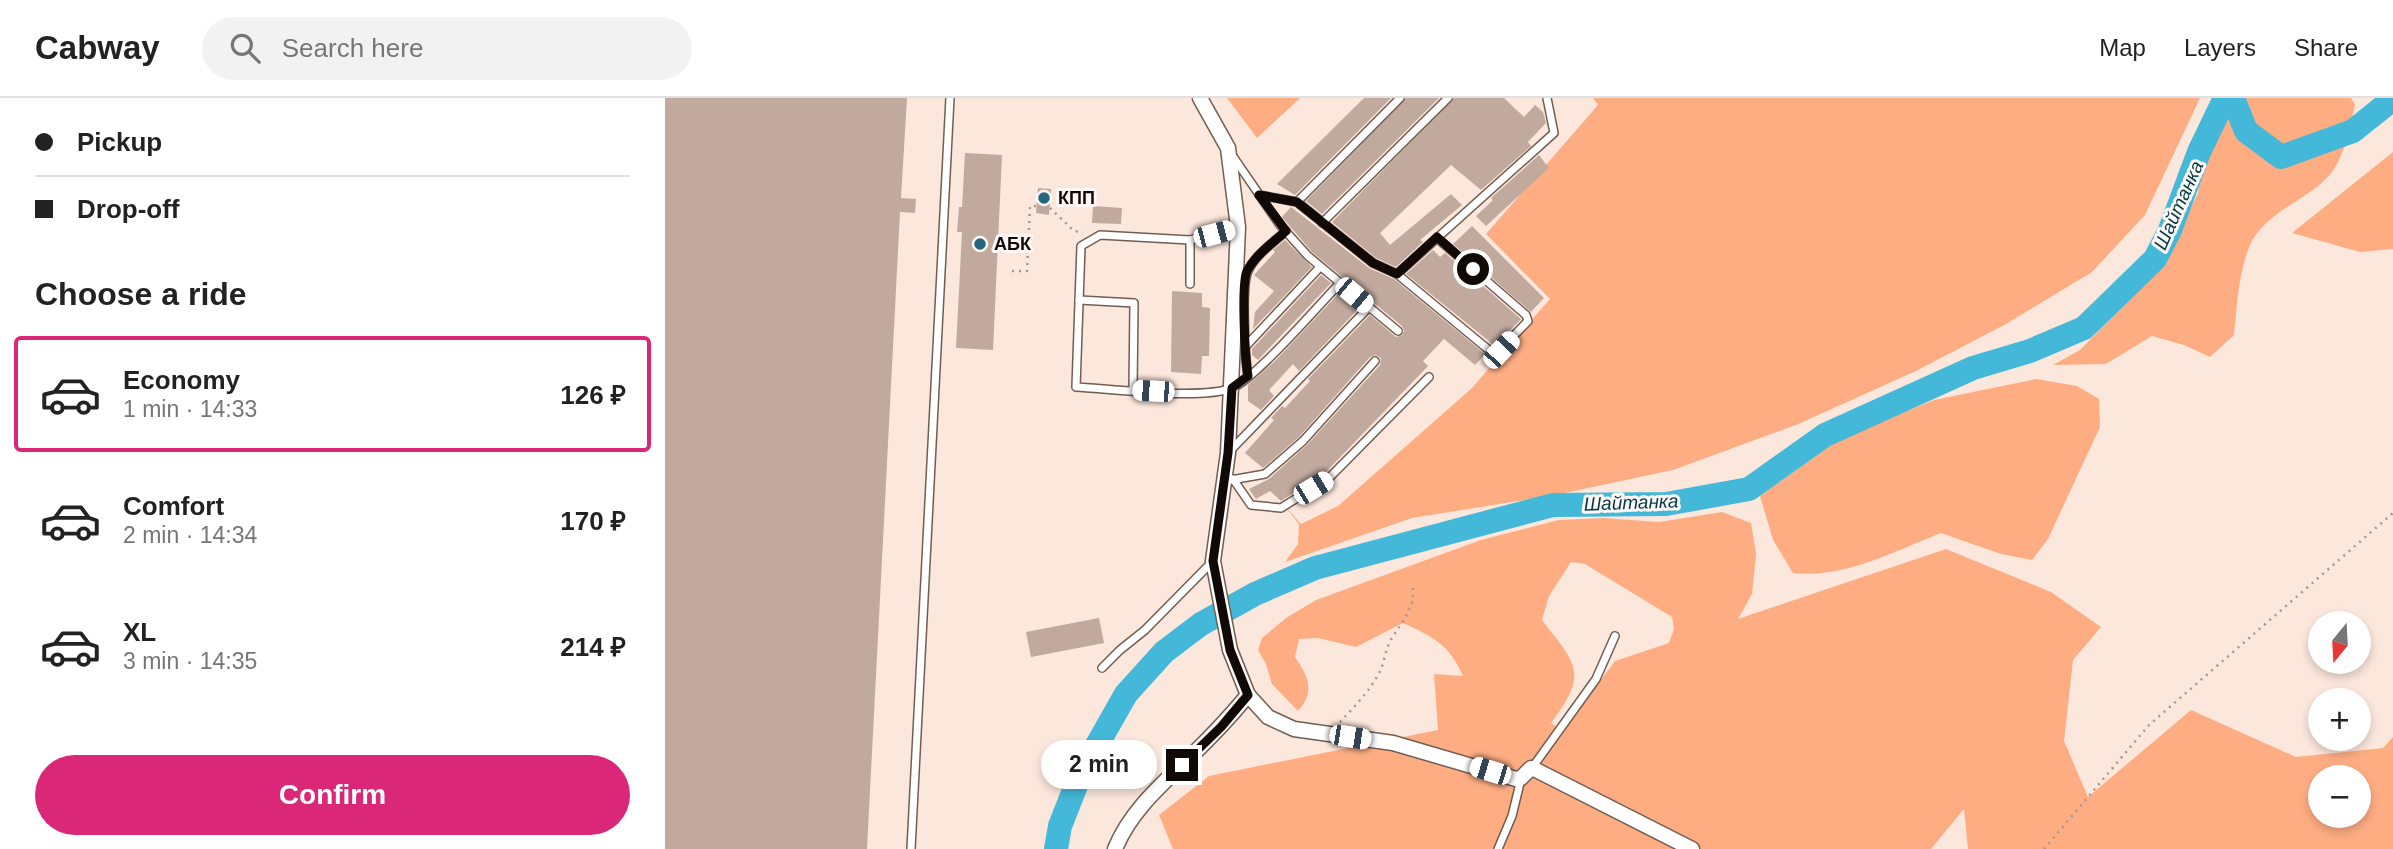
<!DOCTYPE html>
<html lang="en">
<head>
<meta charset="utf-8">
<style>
  :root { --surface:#fff; --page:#f2f2f2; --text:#222; --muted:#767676; --line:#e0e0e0; --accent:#db2777 }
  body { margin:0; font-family:Arial,sans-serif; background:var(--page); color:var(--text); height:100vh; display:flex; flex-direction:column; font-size:26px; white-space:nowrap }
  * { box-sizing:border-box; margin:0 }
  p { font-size:23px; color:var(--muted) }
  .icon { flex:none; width:38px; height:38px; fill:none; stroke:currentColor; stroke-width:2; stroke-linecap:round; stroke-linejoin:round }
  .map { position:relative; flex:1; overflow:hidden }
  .drawer { display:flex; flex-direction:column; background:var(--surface); width:665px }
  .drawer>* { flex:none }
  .hud { display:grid; align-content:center; height:154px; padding:0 35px; background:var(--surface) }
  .needle { width:46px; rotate:198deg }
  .buttons { position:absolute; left:1643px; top:513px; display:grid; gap:14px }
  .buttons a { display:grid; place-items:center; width:63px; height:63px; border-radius:50%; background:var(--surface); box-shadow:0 4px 10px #0003; font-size:35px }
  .end { position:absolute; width:32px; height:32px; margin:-16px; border:9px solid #110906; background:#fff; box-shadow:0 0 0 4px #fff }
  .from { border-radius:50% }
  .bubble { position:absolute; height:49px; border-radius:24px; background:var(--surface); box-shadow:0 4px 10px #0003; font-size:23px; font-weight:800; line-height:49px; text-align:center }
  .car { position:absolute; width:21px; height:42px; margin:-21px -10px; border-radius:9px; box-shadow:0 0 5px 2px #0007; background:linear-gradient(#fff 24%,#345 0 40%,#fff 0 76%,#345 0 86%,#fff 0) }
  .hud b { display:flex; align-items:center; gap:24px; height:66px; font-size:26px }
  .hud b+b { border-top:2px solid var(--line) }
  .hud i { width:18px; height:18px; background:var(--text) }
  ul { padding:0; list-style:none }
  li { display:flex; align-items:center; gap:21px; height:116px; margin:0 14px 10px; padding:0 21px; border:4px solid transparent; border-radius:7px }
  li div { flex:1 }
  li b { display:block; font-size:26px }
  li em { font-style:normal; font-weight:800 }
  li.active { border-color:var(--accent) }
  li>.icon { width:63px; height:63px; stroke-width:1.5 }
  h2 { padding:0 35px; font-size:32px; line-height:84px }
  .cta { display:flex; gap:14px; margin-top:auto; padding:14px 35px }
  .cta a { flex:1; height:80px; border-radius:42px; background:var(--accent); color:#fff; font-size:28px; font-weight:800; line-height:80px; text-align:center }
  header { display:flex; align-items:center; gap:42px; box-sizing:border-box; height:98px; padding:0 35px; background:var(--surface); border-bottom:2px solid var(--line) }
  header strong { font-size:33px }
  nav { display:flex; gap:38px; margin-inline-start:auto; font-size:24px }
  .search { width:490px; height:63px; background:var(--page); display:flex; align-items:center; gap:18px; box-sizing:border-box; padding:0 24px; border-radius:38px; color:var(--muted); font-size:26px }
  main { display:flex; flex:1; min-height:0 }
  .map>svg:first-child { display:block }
  .green { fill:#fead83; fill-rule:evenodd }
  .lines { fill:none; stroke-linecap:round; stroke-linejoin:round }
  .river { stroke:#44b8d8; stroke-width:24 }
  .building { fill:#c1a99d }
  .lane-casing { stroke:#725d52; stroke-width:10 }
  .street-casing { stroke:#725d52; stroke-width:17 }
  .path { stroke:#a7968f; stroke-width:2.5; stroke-dasharray:2 5; stroke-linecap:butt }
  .lane { stroke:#fff; stroke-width:7 }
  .street { stroke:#fff; stroke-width:14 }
  .route { stroke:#110906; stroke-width:9 }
  .poi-dot { fill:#25677a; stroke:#fdf8f6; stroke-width:2.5 }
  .labels { text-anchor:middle; stroke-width:6; stroke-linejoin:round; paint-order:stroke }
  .poi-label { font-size:18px; font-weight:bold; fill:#110906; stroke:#fdf8f6; text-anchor:start }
  .water-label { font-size:19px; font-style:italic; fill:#023946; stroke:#fdf8f6 }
</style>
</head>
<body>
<header>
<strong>Cabway</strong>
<div class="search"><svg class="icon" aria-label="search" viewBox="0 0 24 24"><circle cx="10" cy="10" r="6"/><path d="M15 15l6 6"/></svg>Search here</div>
<nav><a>Map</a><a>Layers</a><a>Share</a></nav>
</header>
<main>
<section class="drawer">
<div class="hud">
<b><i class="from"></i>Pickup</b>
<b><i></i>Drop-off</b>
</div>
<h2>Choose a ride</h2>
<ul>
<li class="active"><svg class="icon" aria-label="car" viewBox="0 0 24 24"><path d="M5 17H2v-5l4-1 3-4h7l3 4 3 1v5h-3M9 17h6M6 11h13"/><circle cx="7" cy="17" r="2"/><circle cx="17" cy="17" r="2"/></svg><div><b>Economy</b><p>1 min · 14:33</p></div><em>126 ₽</em></li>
<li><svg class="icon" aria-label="car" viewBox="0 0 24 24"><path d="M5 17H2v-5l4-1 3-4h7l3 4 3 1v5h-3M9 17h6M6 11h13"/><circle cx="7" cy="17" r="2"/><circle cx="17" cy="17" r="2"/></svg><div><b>Comfort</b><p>2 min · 14:34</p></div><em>170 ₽</em></li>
<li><svg class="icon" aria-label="car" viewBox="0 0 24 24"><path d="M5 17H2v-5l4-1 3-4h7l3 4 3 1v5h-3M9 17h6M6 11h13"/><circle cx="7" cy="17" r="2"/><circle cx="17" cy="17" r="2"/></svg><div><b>XL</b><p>3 min · 14:35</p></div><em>214 ₽</em></li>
</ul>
<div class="cta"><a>Confirm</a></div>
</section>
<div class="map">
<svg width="1728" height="751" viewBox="0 0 1728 751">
  <rect width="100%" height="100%" fill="#fce7dd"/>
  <g class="green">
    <path d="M562,0H635L592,40Z"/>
    <path d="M928,0H1535L1480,117L1427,174L1341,226L1253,272L1131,327L1008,372L890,397L747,420L620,464L633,446L634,426L617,404L636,426L673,408L806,291L885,201L821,136L933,7Z"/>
    <path d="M1553,0H1686L1690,7C1684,31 1680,62 1661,81C1640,102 1598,117 1585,147C1573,176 1572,207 1569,237L1545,259L1519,247L1487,238L1441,266L1388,267L1415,252L1498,167L1533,95L1542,29Z"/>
    <path d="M1728,54V151L1695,154L1627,135Z"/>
    <path d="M1371,281L1412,288L1434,301L1435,329L1383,441L1367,462L1336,456L1276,435C1230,453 1178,481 1128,475L1108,442L1095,398L1176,340L1269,302Z"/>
    <path d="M1057,414L1086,425L1091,456L1087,496L1073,521L1281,451L1386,494L1436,529L1408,562L1399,643L1423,699L1526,612L1631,659L1718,650L1728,639V751H1303L1299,711L1266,751H508L494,717L544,678L773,632L769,576L798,578C784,546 768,539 738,525L691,549L653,540L634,541L630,559C644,579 650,594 633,613L607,586L601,566L593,552L597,540L621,520L651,502L816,442L894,422L939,420L994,424ZM906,464L920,466L1007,519L1009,531L1004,545L950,563L897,633L886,625C923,576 913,568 877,522L884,498ZM1656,679H1694V718H1656Z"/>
  </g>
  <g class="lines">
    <g class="river">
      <path d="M1568,0L1581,33L1616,59L1688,33L1728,1"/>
      <path d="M391,751L395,728L415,677L461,596L499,554L536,526L590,496L650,470L888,407L1001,406L1084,391L1160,337L1308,270L1365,253L1419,230L1490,161L1505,132L1534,54L1560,0"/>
    </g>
  </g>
  <g class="building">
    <path d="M0,0H242L236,100L251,101L250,115L235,114L202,751H0Z"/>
    <path d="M699,0H726L630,97L612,86Z"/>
    <path d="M741,0H774L657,116L641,103Z"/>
    <path d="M789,0H839L859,19L870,7L878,14L881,25L863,44L866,48L816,92L786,67L715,135L725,147L786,96L797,107L755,142L758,144L731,169L711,160L667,124Z"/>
    <path d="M300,55L337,57L328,252L291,250L297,134H292L294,109H297Z"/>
    <path d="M874,57L884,70L821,128L811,118L828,102L826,100Z"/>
    <path d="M373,90L386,91L384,117L371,115Z"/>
    <path d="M428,108L457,110L456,126L427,125Z"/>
    <path d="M626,109L704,170L729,181L820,256L810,267L779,241L758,263L763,268L660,375L616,403L605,393L591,401L584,391L604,381L642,347L715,267L716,260L711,257L705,259L634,339L598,370L580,355L609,322L606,320L617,308L620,310L645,283L643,281L705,217L731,239L737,237L739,233L737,228L647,154L617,119Z"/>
    <path d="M807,128L879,200L866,214L788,146Z"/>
    <path d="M620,142L647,169L588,231L590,214L609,193L589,177L610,154L608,152Z"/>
    <path d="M768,152L775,159L780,155L856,221L830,248L741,176Z"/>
    <path d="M656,177L666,185L593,262L587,257V251Z"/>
    <path d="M507,193L537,195V209L545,210L544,258H537L536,276L506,274Z"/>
    <path d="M676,193L695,209L634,273L628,266L604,292L609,298L596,312L583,303V287L610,263Z"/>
    <path d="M434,520L439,545L366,559L361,534Z"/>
  </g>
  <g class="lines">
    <g class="lane-casing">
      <g id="lane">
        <path d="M567,57L615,127L643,158L733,233"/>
        <path d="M594,97L632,104L708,165L732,176L830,257L863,223L861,217L772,140"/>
        <path d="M632,104L735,0"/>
        <path d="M657,125L783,0"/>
        <path d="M573,129L525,142L435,137L416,148L411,289C447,291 537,302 567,290C590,281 654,207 675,185"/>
        <path d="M732,176L889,35L882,0"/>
        <path d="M525,186V142"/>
        <path d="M414,202L469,205L468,292"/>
        <path d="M581,248L655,169"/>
        <path d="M583,278C580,260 576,187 583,173C590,157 609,144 621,133"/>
        <path d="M563,355L704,209"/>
        <path d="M568,381L586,407L616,410L664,380L764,279"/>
        <path d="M566,382L600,376L638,343L710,263"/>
        <path d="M437,570L455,552L480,532L548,463"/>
        <path d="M867,670L931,581L950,538"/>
        <path d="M246,751L285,0"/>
        <path d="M833,751L847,718L856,681"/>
      </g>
    </g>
    <g class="street-casing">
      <g id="street">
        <path d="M535,0L563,50L573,129L563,355L548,463L565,552L583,597L603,619L629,631L728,645L851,681L856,680L866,670L871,672L1027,751"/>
        <path d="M450,751C465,714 495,688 524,660C545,640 564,620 583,597"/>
      </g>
    </g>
    <g class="path">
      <path d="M385,110L409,133L418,134"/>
      <path d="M347,173H362L365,108H371"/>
      <path d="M675,624C690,608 707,591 716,571C720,561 721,549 727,540C738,522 752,508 747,485"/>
      <path d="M1379,751L1484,627L1728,415"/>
    </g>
    <use href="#lane" class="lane"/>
    <use href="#street" class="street"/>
  </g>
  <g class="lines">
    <path class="route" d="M517,667L556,629L583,597L565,552L548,463L563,355L567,290L583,278C580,260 576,187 582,173C590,157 609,144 621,133L594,97L632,104L708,165L732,176L772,139L808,171"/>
  </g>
  <g class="poi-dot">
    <circle cx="379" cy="100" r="7"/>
    <circle cx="315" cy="146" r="7"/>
  </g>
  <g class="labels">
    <g class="poi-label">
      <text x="393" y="106">КПП</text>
      <text x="329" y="152">АБК</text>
    </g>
    <g class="water-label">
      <text transform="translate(1513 107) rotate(-66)" y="7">Шайтанка</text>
      <text transform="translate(966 404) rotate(-2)" y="7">Шайтанка</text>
    </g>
  </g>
</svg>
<div class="buttons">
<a><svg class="needle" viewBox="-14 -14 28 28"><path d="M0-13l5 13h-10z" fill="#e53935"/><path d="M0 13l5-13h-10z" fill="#767676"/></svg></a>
<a>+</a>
<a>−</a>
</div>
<i class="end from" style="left:808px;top:171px"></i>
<i class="end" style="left:517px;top:667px"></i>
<div class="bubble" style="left:376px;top:642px;width:116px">2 min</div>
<i class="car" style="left:549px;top:136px;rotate:75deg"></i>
<i class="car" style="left:689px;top:197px;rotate:130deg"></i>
<i class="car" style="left:836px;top:252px;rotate:43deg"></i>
<i class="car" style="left:488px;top:293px;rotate:273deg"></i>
<i class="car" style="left:648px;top:390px;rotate:59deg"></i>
<i class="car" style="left:685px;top:639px;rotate:99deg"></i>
<i class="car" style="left:825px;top:673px;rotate:287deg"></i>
</div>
</main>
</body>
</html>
